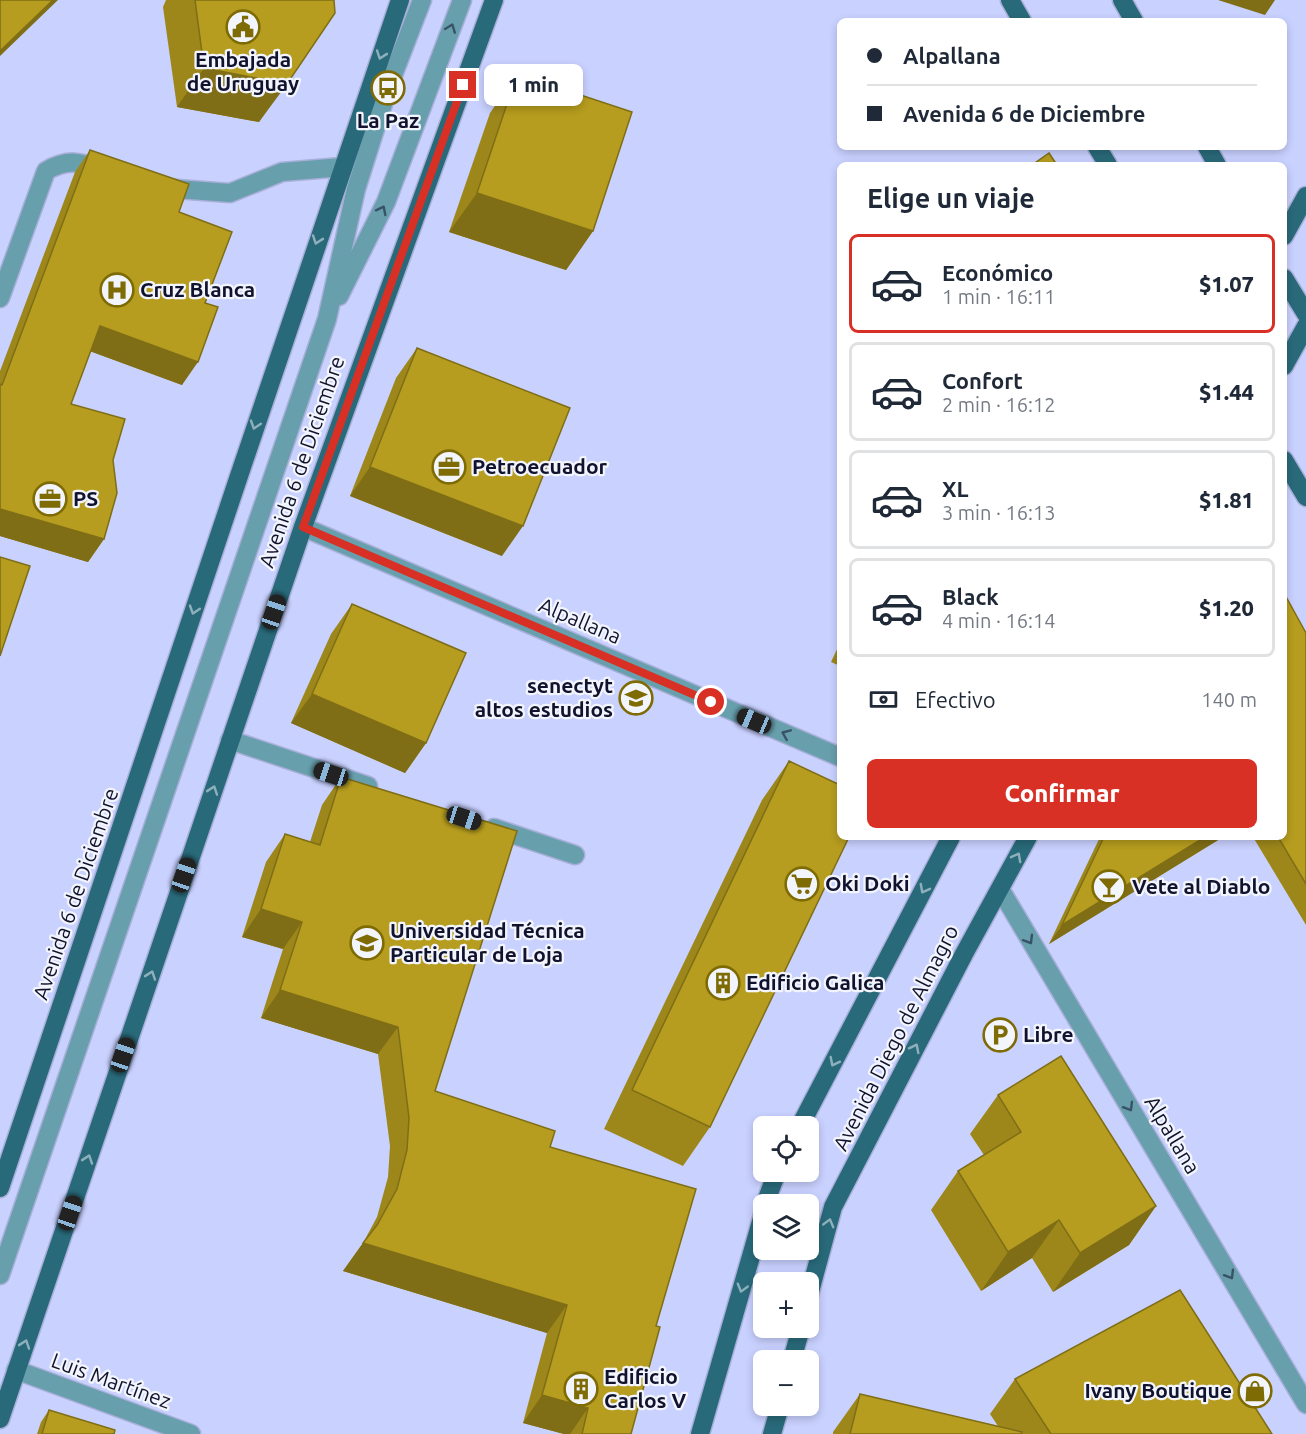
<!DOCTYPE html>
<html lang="es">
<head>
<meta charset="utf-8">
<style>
  :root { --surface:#fff; --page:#f2f2f3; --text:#1f2937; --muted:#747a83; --line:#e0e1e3; --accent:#d93025 }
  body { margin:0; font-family:Ubuntu,sans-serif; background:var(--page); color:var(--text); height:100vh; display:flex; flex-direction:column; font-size:22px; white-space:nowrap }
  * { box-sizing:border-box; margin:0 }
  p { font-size:20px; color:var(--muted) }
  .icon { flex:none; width:33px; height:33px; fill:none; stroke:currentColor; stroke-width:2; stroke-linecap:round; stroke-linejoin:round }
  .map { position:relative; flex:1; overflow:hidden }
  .drawer { position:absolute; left:837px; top:162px; width:450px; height:678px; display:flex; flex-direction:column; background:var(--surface); border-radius:9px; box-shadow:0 3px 9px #0003 }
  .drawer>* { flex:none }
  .guide { position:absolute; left:837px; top:18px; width:450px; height:132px; border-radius:9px; box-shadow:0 3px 9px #0003; display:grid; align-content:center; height:132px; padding:0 30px; background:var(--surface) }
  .controls { position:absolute; left:753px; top:1116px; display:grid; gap:12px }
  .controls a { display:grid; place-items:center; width:66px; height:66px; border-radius:9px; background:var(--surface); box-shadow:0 3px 9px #0003; font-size:30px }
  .end { position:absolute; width:27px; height:27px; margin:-14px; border:8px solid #d93025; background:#fff; box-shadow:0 0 0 3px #fff }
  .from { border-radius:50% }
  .bubble { position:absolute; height:42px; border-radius:9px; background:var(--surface); box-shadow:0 3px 9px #0003; font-size:20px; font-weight:800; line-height:42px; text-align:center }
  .car { position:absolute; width:18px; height:36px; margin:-18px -9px; border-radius:8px; box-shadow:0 0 4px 2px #0007; background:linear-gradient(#222 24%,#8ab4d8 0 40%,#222 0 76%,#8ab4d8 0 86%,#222 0) }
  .guide b { display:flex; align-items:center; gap:21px; height:57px; font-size:22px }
  .guide b+b { border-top:2px solid var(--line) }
  .guide i { width:15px; height:15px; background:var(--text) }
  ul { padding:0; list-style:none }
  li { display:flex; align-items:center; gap:18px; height:99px; margin:0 12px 9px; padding:0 18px; border:3px solid var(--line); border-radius:9px }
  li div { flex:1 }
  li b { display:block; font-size:22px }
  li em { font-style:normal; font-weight:800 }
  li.current { border-color:var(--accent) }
  li>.icon { width:54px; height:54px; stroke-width:1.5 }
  h2 { padding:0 30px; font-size:27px; line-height:72px }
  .pay { display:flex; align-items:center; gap:15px; height:66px; padding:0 30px; font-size:22px }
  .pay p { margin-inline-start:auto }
  .cta { display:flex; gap:12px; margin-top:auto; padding:12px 30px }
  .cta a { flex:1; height:69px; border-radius:9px; background:var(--accent); color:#fff; font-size:24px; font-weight:800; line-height:69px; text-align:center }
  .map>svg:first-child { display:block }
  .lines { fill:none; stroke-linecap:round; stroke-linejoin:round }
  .minor-casing { stroke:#a8afd9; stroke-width:21 }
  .major-casing { stroke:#a8afd9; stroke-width:21 }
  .minor { stroke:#689fad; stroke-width:18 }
  .major { stroke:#296a7a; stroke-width:18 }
  .wall { fill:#9d871b }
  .shaded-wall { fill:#7f6e16 }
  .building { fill:#b69d1f; stroke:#7f6e16; stroke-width:1.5 }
  .oneway { stroke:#385267 }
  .oneway2 { stroke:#8eb0bc }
  .route { stroke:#d93025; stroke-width:8 }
  .labels { text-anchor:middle; stroke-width:4.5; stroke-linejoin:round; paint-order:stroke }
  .poi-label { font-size:21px; font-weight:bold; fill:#11132e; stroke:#f3f5fd; text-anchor:start }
  .street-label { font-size:21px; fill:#11132e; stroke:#f3f5fd }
</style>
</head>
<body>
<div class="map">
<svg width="1306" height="1434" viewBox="0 0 1306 1434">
  <rect width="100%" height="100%" fill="#c9d1ff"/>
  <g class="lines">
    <g class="minor-casing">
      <g id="minor">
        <path d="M163,188L230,193L282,172L342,167"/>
        <path d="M339,296L386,202L462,0"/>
        <path d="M0,298L46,171C68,158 81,162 105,170"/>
        <path d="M303,527L840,757"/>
        <path d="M230,740L368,786"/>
        <path d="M494,828L575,855"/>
        <path d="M1000,889L1306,1404"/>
        <path d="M0,1275L327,319L356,189L388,88L422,0"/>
        <path d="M16,1370L191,1434"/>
      </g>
    </g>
    <g class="major-casing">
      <g id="major">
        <path d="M1010,0L1022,21"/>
        <path d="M1122,0L1134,21"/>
        <path d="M1097,147L1108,165"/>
        <path d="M1207,147L1217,165"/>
        <path d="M1284,236L1306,196"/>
        <path d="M1284,278L1306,314"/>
        <path d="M1284,366L1306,326"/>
        <path d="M1284,460L1306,497"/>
        <path d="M800,1126L951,837"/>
        <path d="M0,1188C135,793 264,395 400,0"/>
        <path d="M765,1204L777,1172"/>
        <path d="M808,1299L833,1207L964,954L1028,837"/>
        <path d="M792,1360L801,1328"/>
        <path d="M0,1419L303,527L494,0"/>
        <path d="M700,1434L764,1211"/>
        <path d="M772,1434L780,1406"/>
      </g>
    </g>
    <use href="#minor" class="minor"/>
    <use href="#major" class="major"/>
  </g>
  <g class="wall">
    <path d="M166,0H334L259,122L177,107L163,7Z"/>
    <path d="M517,74L593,231L566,270L449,232L490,113Z"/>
    <path d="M90,150L179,212L205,303L182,385L90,351L71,404L113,460L104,539L88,562L0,536V371L75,172Z"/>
    <path d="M417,348L502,556L350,496L396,378Z"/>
    <path d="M352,604L426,743L405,773L291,723L331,634Z"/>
    <path d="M1306,633V925L1253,837H1284Z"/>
    <path d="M840,643V666L831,662Z"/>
    <path d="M789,761L710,1127L683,1166L604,1129L762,800Z"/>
    <path d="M341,777L435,1091L550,1147L656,1326L631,1434H564L523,1423L547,1333L343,1271L363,1243L377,1217L388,1177L390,1146L378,1054L261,1018L283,949L242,937L266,862L285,834L310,842L322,805Z"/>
    <path d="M1100,837H1223L1049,944Z"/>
    <path d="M998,1095L1156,1206L1129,1245L1053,1292L1032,1258L981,1291L931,1210L958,1171L984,1155L970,1134Z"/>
    <path d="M1015,1379L1272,1434H833V1432L860,1394L998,1426L990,1414Z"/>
    <path d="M49,1410L114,1434H37L41,1422Z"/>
  </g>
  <g class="shaded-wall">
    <path d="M53,0H58L0,56V51Z"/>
    <path d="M1218,0H1275L1265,15Z"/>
    <path d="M204,68L287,84L259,122L177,107Z"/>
    <path d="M477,193L593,231L566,270L449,232Z"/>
    <path d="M100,326L198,362L182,385L84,349Z"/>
    <path d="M370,467L523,526L502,556L350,496Z"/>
    <path d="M0,509L104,539L88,562L0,536Z"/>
    <path d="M312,694L426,743L405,773L291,723Z"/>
    <path d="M1205,837H1223L1049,944L1062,925Z"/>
    <path d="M261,909L302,922L283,949L242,937Z"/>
    <path d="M280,990L398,1027L378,1054L261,1018Z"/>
    <path d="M1156,1206L1129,1245L1053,1292L1080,1253Z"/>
    <path d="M1059,1220L1032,1258L981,1291L1008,1252Z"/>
    <path d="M363,1243L567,1305L547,1333L343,1271Z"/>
    <path d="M542,1395L588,1408L570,1434H564L523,1423Z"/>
  </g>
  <g class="building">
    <path d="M0,0H53L0,51Z"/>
    <path d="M195,0H334L335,13L287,84L204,68Z"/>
    <path d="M517,74L632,112L593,231L477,193Z"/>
    <path d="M90,150L189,184L179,212L232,232L205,303L218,307L198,362L100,326L71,404L125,419L113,460L117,493L104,539L0,509V384L2,385Z"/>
    <path d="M1049,153L1057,165H1032Z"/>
    <path d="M417,348L570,408L523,526L370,467Z"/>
    <path d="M0,557L30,566L0,656Z"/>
    <path d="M1284,593L1306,633V884L1278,837H1284Z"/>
    <path d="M352,604L466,653L426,743L312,694Z"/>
    <path d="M789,761L840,785V837H849L710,1127L632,1090Z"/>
    <path d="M341,777L517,831L435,1091L555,1131L550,1147L696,1189L656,1326L660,1327L631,1434H582L588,1408L542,1395L567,1305L363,1243L377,1225L397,1189L407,1150L409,1118L398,1027L280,990L302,922L261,909L285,834L320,845Z"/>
    <path d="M1104,837H1205L1062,925Z"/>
    <path d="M1061,1056L1156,1206L1080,1253L1059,1220L1008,1252L958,1171L1021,1132L998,1095Z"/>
    <path d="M1180,1290L1272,1434H1051L1015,1379Z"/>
    <path d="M860,1394L1022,1432L1021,1434H850Z"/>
    <path d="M49,1410L115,1430L114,1434H42Z"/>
  </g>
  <defs><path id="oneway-chevron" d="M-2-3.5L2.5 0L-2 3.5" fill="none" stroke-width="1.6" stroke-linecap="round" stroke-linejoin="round" transform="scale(1.5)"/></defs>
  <g class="oneway">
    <use href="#oneway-chevron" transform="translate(451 28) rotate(-69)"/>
    <use href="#oneway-chevron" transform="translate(382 210) rotate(-63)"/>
    <use href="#oneway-chevron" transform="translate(786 734) rotate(-157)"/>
    <use href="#oneway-chevron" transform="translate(1029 940) rotate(59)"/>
    <use href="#oneway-chevron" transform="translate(1129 1107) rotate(59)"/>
    <use href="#oneway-chevron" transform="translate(1230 1275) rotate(59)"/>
  </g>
  <g class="oneway2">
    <use href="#oneway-chevron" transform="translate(381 55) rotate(109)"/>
    <use href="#oneway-chevron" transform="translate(317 240) rotate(109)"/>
    <use href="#oneway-chevron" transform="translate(255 425) rotate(108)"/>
    <use href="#oneway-chevron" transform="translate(194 610) rotate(108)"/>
    <use href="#oneway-chevron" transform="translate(213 790) rotate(-71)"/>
    <use href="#oneway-chevron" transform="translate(1017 857) rotate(-62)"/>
    <use href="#oneway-chevron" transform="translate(924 889) rotate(118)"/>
    <use href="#oneway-chevron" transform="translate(151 975) rotate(-71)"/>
    <use href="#oneway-chevron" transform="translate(915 1048) rotate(-63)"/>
    <use href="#oneway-chevron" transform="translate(834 1062) rotate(117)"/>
    <use href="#oneway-chevron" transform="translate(88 1159) rotate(-71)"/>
    <use href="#oneway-chevron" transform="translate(829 1223) rotate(-75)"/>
    <use href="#oneway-chevron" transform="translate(742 1288) rotate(106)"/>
    <use href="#oneway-chevron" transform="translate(25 1344) rotate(-71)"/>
  </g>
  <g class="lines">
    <path class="route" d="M463,85L303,527L711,702"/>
  </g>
  <defs>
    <g id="civic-ring" transform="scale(1.725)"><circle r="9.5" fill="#f3f5fd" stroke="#7e6b04" stroke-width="1.5"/><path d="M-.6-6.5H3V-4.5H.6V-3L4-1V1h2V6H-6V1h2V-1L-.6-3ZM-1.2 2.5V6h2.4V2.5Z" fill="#7e6b04"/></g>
    <g id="bus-ring" transform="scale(1.725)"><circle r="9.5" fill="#f3f5fd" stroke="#7e6b04" stroke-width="1.5"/><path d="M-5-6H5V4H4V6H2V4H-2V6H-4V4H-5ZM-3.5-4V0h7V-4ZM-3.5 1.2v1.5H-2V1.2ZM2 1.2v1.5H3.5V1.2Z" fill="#7e6b04"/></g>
    <g id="hospital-ring" transform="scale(1.725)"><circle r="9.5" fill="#f3f5fd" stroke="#7e6b04" stroke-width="1.5"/><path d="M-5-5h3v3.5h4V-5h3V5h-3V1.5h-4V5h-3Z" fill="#7e6b04"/></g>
    <g id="office-ring" transform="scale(1.725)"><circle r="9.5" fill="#f3f5fd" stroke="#7e6b04" stroke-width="1.5"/><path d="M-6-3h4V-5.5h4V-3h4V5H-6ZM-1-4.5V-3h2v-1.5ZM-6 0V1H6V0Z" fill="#7e6b04"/></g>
    <g id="school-ring" transform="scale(1.725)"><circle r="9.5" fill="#f3f5fd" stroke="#7e6b04" stroke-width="1.5"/><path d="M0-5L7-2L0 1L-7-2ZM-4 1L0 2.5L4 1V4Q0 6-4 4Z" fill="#7e6b04"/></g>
    <g id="supermarket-ring" transform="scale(1.725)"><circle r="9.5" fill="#f3f5fd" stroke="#7e6b04" stroke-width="1.5"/><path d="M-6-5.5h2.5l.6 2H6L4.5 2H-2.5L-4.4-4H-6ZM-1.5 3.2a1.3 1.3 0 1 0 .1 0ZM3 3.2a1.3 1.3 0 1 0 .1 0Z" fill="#7e6b04"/></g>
    <g id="bar-ring" transform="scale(1.725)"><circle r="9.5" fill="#f3f5fd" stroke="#7e6b04" stroke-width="1.5"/><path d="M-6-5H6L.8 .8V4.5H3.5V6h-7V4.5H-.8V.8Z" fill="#7e6b04"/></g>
    <g id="university-ring" transform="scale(1.725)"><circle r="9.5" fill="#f3f5fd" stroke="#7e6b04" stroke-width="1.5"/><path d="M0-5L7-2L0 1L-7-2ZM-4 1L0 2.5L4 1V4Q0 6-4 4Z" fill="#7e6b04"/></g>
    <g id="building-ring" transform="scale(1.725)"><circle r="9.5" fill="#f3f5fd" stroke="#7e6b04" stroke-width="1.5"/><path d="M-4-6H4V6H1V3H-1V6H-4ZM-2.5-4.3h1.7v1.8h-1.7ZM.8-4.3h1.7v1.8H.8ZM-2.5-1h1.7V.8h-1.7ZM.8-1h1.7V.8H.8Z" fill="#7e6b04"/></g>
    <g id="parking-ring" transform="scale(1.725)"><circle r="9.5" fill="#f3f5fd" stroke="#7e6b04" stroke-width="1.5"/><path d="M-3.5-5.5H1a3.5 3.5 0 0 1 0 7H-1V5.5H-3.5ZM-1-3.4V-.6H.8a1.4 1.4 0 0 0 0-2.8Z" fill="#7e6b04"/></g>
    <g id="shop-ring" transform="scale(1.725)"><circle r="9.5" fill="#f3f5fd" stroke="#7e6b04" stroke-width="1.5"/><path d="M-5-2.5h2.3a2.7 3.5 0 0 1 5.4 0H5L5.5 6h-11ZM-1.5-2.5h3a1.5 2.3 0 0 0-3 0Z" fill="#7e6b04"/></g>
  </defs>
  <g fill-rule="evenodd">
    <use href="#civic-ring" x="243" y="27"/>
    <use href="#bus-ring" x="388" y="88"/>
    <use href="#hospital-ring" x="117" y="290"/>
    <use href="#office-ring" x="449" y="467"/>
    <use href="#office-ring" x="50" y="499"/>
    <use href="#school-ring" x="636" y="698"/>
    <use href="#supermarket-ring" x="802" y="884"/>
    <use href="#bar-ring" x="1109" y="887"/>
    <use href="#university-ring" x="367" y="943"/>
    <use href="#building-ring" x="723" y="983"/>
    <use href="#parking-ring" x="1000" y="1035"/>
    <use href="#building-ring" x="581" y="1389"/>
    <use href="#shop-ring" x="1255" y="1391"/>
  </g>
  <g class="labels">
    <g class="poi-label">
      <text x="243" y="67" text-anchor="middle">Embajada<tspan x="243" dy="24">de Uruguay</tspan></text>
      <text x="388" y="128" text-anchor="middle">La Paz</text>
      <text x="140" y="297">Cruz Blanca</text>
      <text x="472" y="474">Petroecuador</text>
      <text x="73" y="506">PS</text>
      <text x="613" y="693" text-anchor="end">senectyt<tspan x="613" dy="24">altos estudios</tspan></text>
      <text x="825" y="891">Oki Doki</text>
      <text x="1132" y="894">Vete al Diablo</text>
      <text x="390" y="938">Universidad Técnica<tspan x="390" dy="24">Particular de Loja</tspan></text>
      <text x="746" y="990">Edificio Galica</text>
      <text x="1023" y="1042">Libre</text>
      <text x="604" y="1384">Edificio<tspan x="604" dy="24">Carlos V</tspan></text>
      <text x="1232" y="1398" text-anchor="end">Ivany Boutique</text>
    </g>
    <g class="street-label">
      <text transform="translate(302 462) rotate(-71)" y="7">Avenida 6 de Diciembre</text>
      <text transform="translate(580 621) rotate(23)" y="7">Alpallana</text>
      <text transform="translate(76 894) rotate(-71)" y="7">Avenida 6 de Diciembre</text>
      <text transform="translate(896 1038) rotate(-63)" y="7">Avenida Diego de Almagro</text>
      <text transform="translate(1172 1135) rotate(59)" y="7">Alpallana</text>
      <text transform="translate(111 1381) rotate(20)" y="7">Luis Martínez</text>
    </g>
  </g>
</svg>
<div class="controls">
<a><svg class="icon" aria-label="locate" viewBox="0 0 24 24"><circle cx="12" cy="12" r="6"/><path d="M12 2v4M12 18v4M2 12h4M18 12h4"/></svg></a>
<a><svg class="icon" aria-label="layers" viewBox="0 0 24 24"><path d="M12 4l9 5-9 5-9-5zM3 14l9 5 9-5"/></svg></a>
<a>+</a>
<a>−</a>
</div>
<i class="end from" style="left:711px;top:702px"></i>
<i class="end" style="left:463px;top:85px"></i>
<div class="bubble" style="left:484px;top:64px;width:99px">1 min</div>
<i class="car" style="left:274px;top:612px;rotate:19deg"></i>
<i class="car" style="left:754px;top:721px;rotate:293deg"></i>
<i class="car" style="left:331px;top:774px;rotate:288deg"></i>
<i class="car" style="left:464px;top:818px;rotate:108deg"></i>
<i class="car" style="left:184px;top:875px;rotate:19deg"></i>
<i class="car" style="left:123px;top:1055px;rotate:19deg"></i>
<i class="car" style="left:70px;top:1213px;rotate:19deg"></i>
<div class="guide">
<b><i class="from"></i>Alpallana</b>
<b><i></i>Avenida 6 de Diciembre</b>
</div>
<section class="drawer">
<h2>Elige un viaje</h2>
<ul>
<li class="current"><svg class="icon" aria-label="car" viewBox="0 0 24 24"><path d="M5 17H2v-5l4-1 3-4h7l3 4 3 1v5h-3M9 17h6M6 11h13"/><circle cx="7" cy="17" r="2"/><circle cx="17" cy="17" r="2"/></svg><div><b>Económico</b><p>1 min · 16:11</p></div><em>$1.07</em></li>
<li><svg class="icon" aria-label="car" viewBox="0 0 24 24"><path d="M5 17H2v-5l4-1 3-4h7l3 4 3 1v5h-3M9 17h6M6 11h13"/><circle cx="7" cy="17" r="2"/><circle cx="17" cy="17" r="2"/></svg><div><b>Confort</b><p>2 min · 16:12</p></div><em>$1.44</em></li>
<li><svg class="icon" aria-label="car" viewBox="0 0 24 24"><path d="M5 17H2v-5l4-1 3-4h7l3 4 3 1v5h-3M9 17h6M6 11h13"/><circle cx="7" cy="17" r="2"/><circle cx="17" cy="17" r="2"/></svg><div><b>XL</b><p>3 min · 16:13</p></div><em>$1.81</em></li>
<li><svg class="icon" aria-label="car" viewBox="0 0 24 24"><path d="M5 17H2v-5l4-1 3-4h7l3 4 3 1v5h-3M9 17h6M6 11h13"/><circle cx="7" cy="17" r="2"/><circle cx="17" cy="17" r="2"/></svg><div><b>Black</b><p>4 min · 16:14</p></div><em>$1.20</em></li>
</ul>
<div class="pay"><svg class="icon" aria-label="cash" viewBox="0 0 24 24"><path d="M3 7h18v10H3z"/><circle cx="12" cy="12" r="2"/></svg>Efectivo<p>140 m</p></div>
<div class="cta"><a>Confirmar</a></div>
</section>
</div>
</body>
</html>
